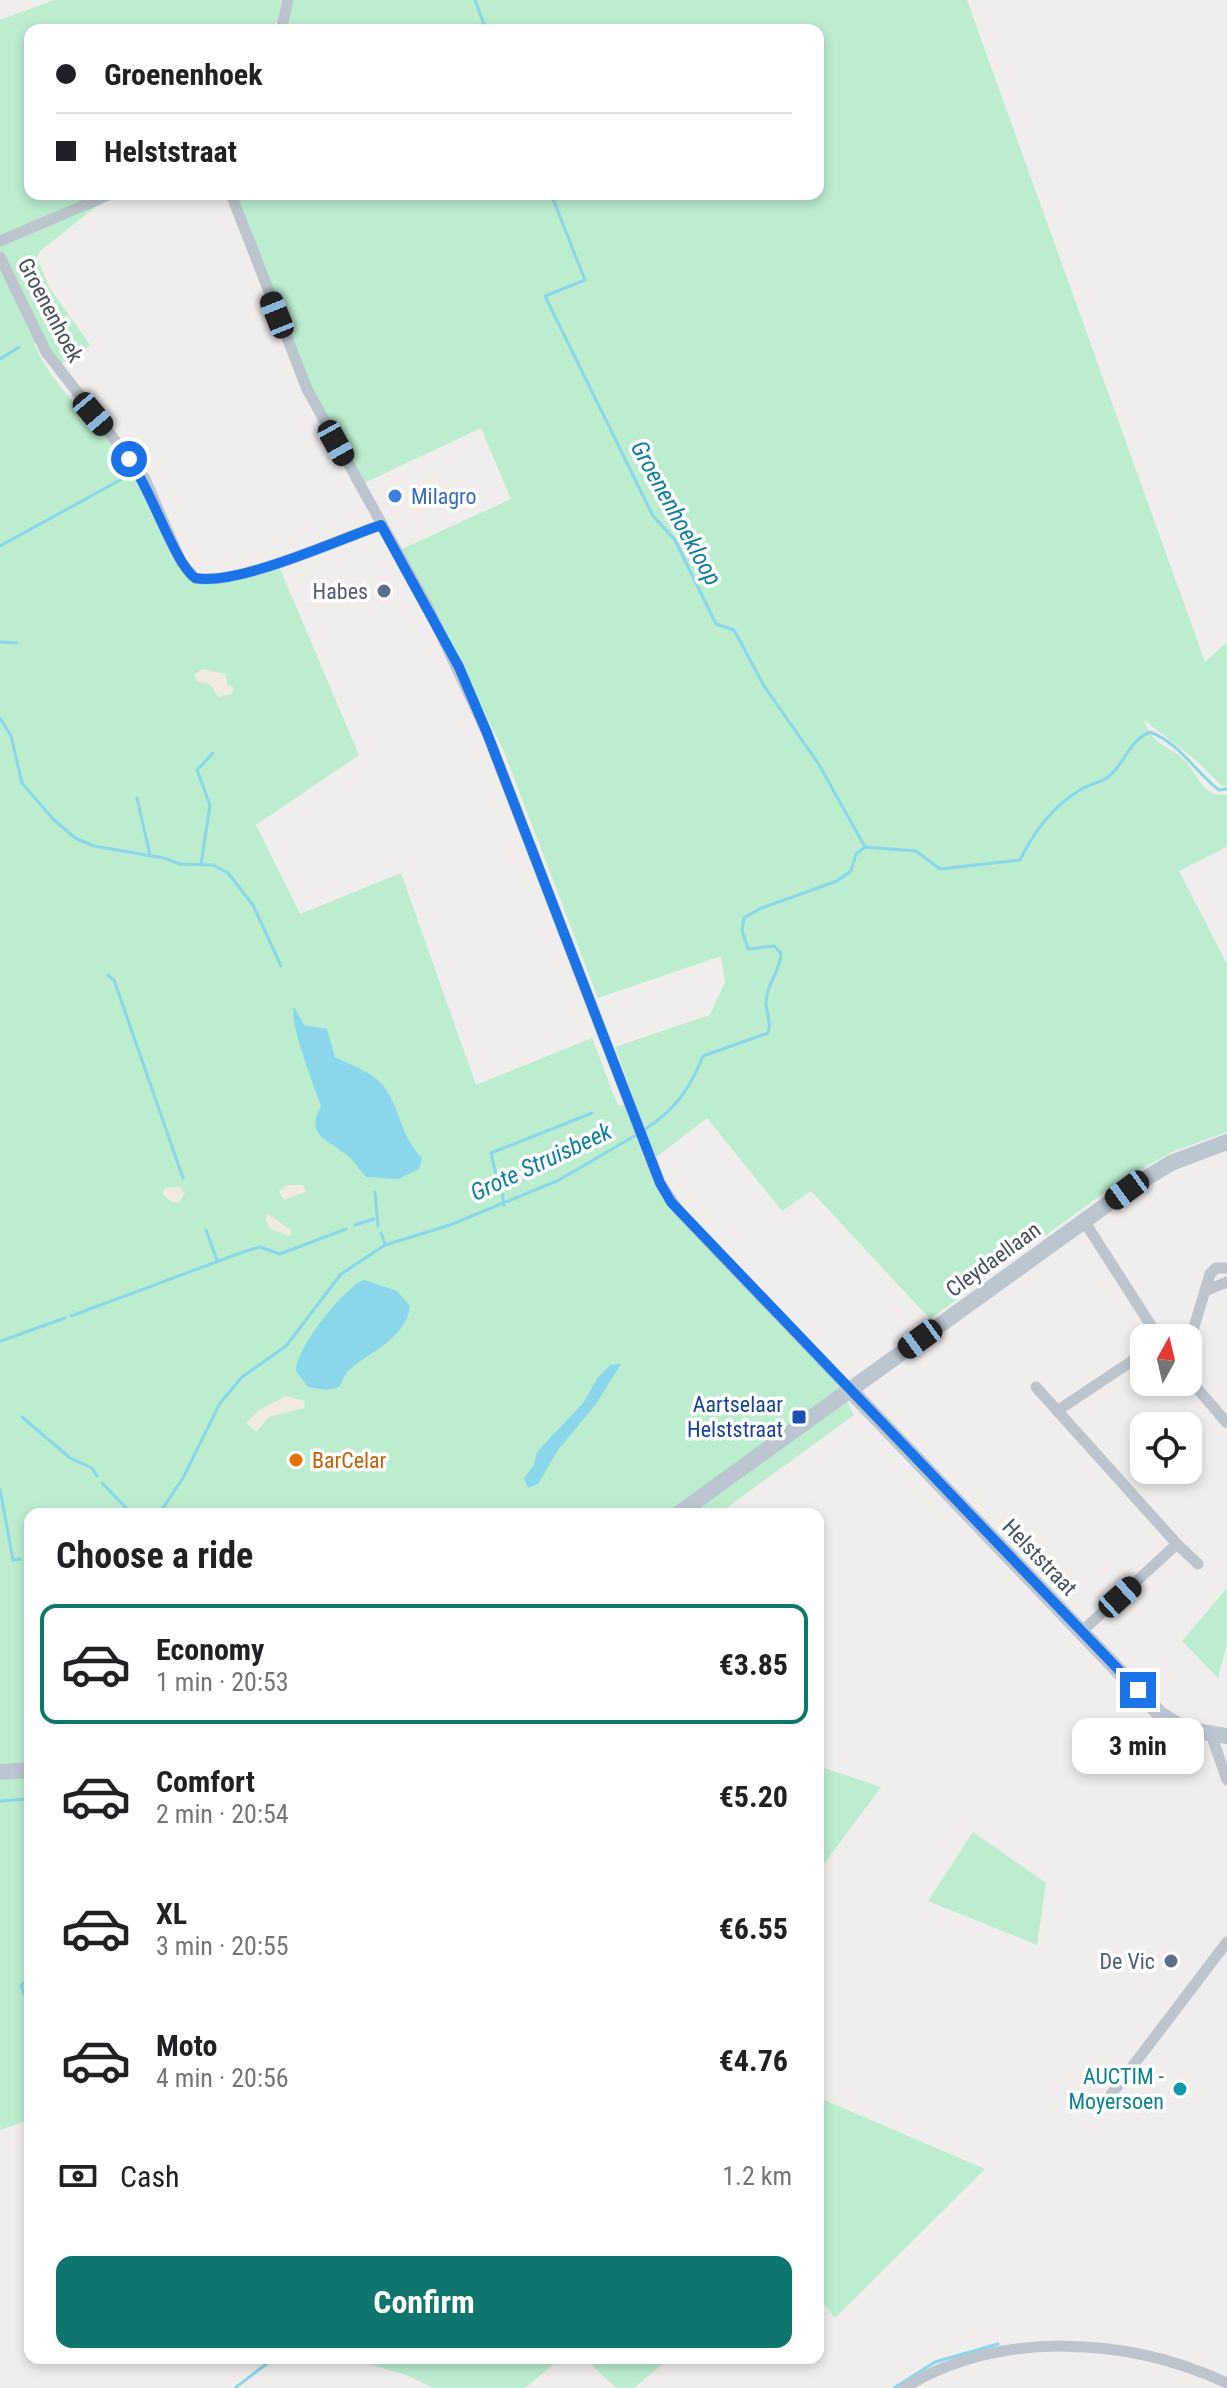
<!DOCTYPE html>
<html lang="en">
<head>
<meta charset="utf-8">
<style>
  :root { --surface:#fff; --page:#f2f2f2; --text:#202124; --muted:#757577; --line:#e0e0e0; --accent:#0f766e }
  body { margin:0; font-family:"Roboto Condensed",sans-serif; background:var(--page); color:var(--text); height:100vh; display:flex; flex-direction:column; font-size:30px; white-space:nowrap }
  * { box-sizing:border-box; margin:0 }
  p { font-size:26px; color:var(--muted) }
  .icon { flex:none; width:44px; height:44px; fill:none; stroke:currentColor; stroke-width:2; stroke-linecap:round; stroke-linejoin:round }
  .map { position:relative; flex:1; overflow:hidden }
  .sheet { position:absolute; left:24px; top:1508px; width:800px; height:856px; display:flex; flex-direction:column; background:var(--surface); border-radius:16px; box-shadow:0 4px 12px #0003 }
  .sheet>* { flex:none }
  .hud { position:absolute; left:24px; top:24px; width:800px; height:176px; border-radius:16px; box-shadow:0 4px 12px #0003; display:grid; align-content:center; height:176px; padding:0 32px; background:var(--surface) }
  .needle { width:52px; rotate:8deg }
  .fabs { position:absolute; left:1130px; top:1324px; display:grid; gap:16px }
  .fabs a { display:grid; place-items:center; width:72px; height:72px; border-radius:16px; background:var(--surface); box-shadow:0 4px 12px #0003; font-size:40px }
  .end { position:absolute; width:36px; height:36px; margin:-18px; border:10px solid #1a73e8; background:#fff; box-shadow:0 0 0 4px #fff }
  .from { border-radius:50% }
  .bubble { position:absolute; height:56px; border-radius:16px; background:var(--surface); box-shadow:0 4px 12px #0003; font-size:26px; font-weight:700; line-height:56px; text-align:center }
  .car { position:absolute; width:24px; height:48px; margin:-24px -12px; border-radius:10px; box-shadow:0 0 6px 2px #0007; background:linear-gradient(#222 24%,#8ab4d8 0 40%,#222 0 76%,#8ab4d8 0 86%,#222 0) }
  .hud b { display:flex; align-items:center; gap:28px; height:76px; font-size:30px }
  .hud b+b { border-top:2px solid var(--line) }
  .hud i { width:20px; height:20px; background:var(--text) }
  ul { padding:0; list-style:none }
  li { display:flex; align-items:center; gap:24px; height:120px; margin:0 16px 12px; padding:0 16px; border:4px solid transparent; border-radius:16px }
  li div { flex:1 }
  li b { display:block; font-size:30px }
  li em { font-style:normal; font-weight:700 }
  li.on { border-color:var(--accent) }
  li>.icon { width:72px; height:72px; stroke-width:1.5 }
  h2 { padding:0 32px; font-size:36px; line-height:96px }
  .pay { display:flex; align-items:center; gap:20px; height:88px; padding:0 32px; font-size:30px }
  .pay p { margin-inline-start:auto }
  .action { display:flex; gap:16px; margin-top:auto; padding:16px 32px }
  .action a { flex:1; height:92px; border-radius:16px; background:var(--accent); color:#fff; font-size:32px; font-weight:700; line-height:92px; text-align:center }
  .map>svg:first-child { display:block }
  .green { fill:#bcedcf }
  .sand { fill:#f1ebde }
  .water { fill:#8ad6ea }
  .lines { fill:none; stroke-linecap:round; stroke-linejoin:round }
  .stream { stroke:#8ad6ea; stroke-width:3 }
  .street { stroke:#bcc5cd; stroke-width:11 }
  .secondary { stroke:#bbc6d1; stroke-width:16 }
  .route { stroke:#1a73e8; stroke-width:10 }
  .shop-dot { fill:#3f7fe0; stroke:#fff; stroke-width:3 }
  .service-dot { fill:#5c6f8a; stroke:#fff; stroke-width:3 }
  .transit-dot { fill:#1a4fb4; stroke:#fff; stroke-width:3 }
  .food-dot { fill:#e8710a; stroke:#fff; stroke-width:3 }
  .culture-dot { fill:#0f9aa8; stroke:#fff; stroke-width:3 }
  .labels { text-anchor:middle; stroke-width:7; stroke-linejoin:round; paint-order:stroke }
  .street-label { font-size:22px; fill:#46515a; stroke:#fff }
  .shop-label { font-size:22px; fill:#366cbe; stroke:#fff; text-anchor:start }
  .service-label { font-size:22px; fill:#4e5e75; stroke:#fff; text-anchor:end }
  .transit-label { font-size:22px; fill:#164399; stroke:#fff; text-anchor:end }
  .food-label { font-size:22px; fill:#c56008; stroke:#fff; text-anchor:start }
  .culture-label { font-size:22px; fill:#0d838f; stroke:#fff; text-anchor:end }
  .water-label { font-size:24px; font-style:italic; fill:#0f809d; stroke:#fff }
</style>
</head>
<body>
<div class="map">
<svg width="1227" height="2388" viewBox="0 0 1227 2388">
  <rect width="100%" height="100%" fill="#f0eded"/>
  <g class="green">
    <path d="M54,0H282L278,21L267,30H30V194H112L40,251L37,258L49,287L90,345L56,367L41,340L34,344C58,398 106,429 135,475C150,498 171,573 195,581C220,590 254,572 278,564L359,755L256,825L300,914L401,873L476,1085L592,1038L618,1106L624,1105L655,1184L833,1373L854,1415L718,1514H30V2119L0,2130V20Z"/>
    <path d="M292,0H967L1205,662L1227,642V786L1223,787L1198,762L1144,720C1153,747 1166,743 1184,760C1200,776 1200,796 1227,795V847L1179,871L1227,964V1132L1174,1151L1126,1177L930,1319L811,1191L782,1211L707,1118L655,1158L615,1047L710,1015L725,982L721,956L598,998L503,749L400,550L511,499L481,428L364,483L304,373L237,194H818V30H286Z"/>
    <path d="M1227,1588V1642L1218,1678L1182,1641Z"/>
    <path d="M818,1766L881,1787L818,1872Z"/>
    <path d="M973,1832L1046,1883L1037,1945L928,1901Z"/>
    <path d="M822,2099L985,2169L835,2318L818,2296V2108Z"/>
    <path d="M349,2358H561L525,2388H434L406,2375Z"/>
    <path d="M585,2358H669L634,2388H616Z"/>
  </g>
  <g class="sand">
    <path d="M202,669L226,674L227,684L233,687L232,694L218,697L210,684L197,681L194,675Z"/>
    <path d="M286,1185H303L306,1192L284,1200L279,1191Z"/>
    <path d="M179,1186L185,1193L179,1202H172L163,1195L164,1189Z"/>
    <path d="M268,1214L291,1230L290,1236L270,1229L265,1218Z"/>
    <path d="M286,1396L305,1401L304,1408L269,1417L256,1432L246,1423L259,1410Z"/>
  </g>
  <g class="water">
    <path d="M294,1007L304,1025L327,1029L335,1057C354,1067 375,1072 387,1091C401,1114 402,1138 422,1158L419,1169L398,1179L367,1177C360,1172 357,1164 350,1158C330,1139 304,1138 321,1106C315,1089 288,1020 294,1007Z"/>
    <path d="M364,1280L397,1291L410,1306C407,1337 370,1352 349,1370C344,1375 343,1381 339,1387L326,1390L308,1387L296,1371C295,1350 344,1287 364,1280Z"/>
    <path d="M621,1364L596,1404L558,1450L538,1484L528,1488L524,1478L534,1465L537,1452L584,1402L598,1377L610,1365Z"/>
  </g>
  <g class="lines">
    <g class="stream">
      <path d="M475,0L486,30"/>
      <path d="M551,194L585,280L545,296L653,516L675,540L716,624L734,630L764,686L818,763L865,847"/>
      <path d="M0,359L19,347"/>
      <path d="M0,546L131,474"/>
      <path d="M0,642L17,643"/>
      <path d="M0,718L11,736L22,783L53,819L75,838L94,846L164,858L180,864L213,865L228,873L253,905L281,966"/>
      <path d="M137,798L150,855"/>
      <path d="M201,864L210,805L197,770L213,753"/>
      <path d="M108,975L114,980L183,1178"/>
      <path d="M644,1130C674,1111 690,1089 703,1056L768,1033C772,1021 766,1014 766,1002C766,984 781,971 781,953L774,946L748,949L742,930L744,918L759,909L837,881L851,871L856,854L865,847L916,851L940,869L1020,860C1034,831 1052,807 1080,790C1088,784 1101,783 1108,777C1126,763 1127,742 1150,732C1181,744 1194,771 1219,790L1227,789"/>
      <path d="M499,1188L491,1153L592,1113"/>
      <path d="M375,1192L378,1226"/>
      <path d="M502,1193L504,1205"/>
      <path d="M355,1225L374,1219"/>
      <path d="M206,1230L217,1260"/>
      <path d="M381,1233L385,1244"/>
      <path d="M71,1316L243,1252L260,1247L280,1254L346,1229"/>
      <path d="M1,1341L65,1318"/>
      <path d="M22,1417L70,1458L92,1468L97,1476"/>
      <path d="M102,1483L132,1514"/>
      <path d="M0,1489L13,1560L20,1559"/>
      <path d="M159,1514L183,1478L220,1403L242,1377L286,1346L341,1274L385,1245L450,1225L559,1180L638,1134"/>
      <path d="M0,1801L30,1799"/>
      <path d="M30,1976L21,1986L30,2008"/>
      <path d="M235,2388L274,2358"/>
      <path d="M894,2388L935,2362L998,2344"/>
    </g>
    <g class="street">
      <path d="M281,30L288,0"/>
      <path d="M231,194L307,389L429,609L487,733L660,1183L679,1211L850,1390"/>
      <path d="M0,241L111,194"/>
      <path d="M0,257L46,352L145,479L181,562L195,578C238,586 337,540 381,525"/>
      <path d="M1084,1221L1159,1338"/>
      <path d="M1205,1291L1227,1282"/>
      <path d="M1188,1347L1210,1274L1216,1268H1227"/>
      <path d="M1188,1378L1227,1423"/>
      <path d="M1036,1387L1177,1544"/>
      <path d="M1057,1411L1144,1353"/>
      <path d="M1081,1632L1177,1544L1198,1564"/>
      <path d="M1211,1734L1227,1780"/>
      <path d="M1110,2096L1227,1942"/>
      <path d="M904,2388C999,2329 1129,2337 1227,2383"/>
    </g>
    <g class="secondary">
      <path d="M850,1390L1160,1714L1184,1729L1227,1736"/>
      <path d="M678,1514L1127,1190L1171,1163L1227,1142"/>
      <path d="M0,1772L30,1770"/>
    </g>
  </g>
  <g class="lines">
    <path class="route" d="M129,459C150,487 175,564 195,578C238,586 337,540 381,525L459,667L487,733L660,1183L671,1202L1138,1690"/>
  </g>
  <circle class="shop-dot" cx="395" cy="496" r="8"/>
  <g class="service-dot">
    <circle cx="384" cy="591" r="8"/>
    <circle cx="1171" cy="1961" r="8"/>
  </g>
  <rect class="transit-dot" x="791" y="1409" width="16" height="16" rx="4"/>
  <circle class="food-dot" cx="296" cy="1460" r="8"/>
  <circle class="culture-dot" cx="1180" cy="2089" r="8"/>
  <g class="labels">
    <g class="street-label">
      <text transform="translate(51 310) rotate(62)" y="8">Groenenhoek</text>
      <text transform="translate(993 1259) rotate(-36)" y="8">Cleydaellaan</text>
      <text transform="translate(1040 1557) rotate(46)" y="8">Helststraat</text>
    </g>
    <g class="shop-label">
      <text x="411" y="504">Milagro</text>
    </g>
    <g class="service-label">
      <text x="368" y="599">Habes</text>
      <text x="1155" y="1969">De Vic</text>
    </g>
    <g class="transit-label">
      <text x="783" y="1412">Aartselaar<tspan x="783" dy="25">Helststraat</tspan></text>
    </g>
    <g class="food-label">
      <text x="312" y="1468">BarCelar</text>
    </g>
    <g class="culture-label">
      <text x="1164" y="2084">AUCTIM -<tspan x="1164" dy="25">Moyersoen</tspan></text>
    </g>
    <g class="water-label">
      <text transform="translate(676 513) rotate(61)" y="8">Groenenhoekloop</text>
      <text transform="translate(541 1162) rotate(-25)" y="8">Grote Struisbeek</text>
    </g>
  </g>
</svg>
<div class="fabs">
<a><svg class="needle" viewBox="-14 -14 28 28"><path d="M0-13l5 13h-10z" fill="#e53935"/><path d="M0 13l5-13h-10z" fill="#757577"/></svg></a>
<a><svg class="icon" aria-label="locate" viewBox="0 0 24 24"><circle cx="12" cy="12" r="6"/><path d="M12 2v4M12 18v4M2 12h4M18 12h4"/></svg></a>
</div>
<i class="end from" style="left:129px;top:459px"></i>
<i class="end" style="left:1138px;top:1690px"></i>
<div class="bubble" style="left:1072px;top:1718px;width:132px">3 min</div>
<i class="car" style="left:277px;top:315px;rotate:338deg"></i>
<i class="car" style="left:93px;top:414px;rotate:140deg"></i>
<i class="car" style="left:336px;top:443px;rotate:151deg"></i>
<i class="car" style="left:1127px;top:1190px;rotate:234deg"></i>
<i class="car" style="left:920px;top:1339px;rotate:234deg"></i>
<i class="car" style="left:1120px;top:1597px;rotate:48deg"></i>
<div class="hud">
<b><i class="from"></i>Groenenhoek</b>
<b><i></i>Helststraat</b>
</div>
<section class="sheet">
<h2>Choose a ride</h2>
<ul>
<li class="on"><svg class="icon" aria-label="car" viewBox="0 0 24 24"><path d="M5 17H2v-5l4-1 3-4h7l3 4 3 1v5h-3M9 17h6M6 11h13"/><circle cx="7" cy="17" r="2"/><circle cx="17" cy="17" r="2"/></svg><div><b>Economy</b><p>1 min · 20:53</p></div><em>€3.85</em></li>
<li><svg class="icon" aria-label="car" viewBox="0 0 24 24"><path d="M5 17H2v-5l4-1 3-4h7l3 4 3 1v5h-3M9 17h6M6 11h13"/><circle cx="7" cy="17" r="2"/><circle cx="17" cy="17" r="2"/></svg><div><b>Comfort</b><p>2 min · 20:54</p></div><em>€5.20</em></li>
<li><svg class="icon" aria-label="car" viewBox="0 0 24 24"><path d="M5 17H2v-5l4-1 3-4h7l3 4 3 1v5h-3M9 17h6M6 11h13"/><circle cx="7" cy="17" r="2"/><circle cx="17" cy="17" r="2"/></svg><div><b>XL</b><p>3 min · 20:55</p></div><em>€6.55</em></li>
<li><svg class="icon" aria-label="car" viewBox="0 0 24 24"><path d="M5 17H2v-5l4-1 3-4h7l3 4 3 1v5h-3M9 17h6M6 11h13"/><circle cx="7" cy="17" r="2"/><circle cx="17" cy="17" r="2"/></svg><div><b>Moto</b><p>4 min · 20:56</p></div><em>€4.76</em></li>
</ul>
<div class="pay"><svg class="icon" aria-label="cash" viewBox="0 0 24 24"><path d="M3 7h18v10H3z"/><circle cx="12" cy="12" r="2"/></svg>Cash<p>1.2 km</p></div>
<div class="action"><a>Confirm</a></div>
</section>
</div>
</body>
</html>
